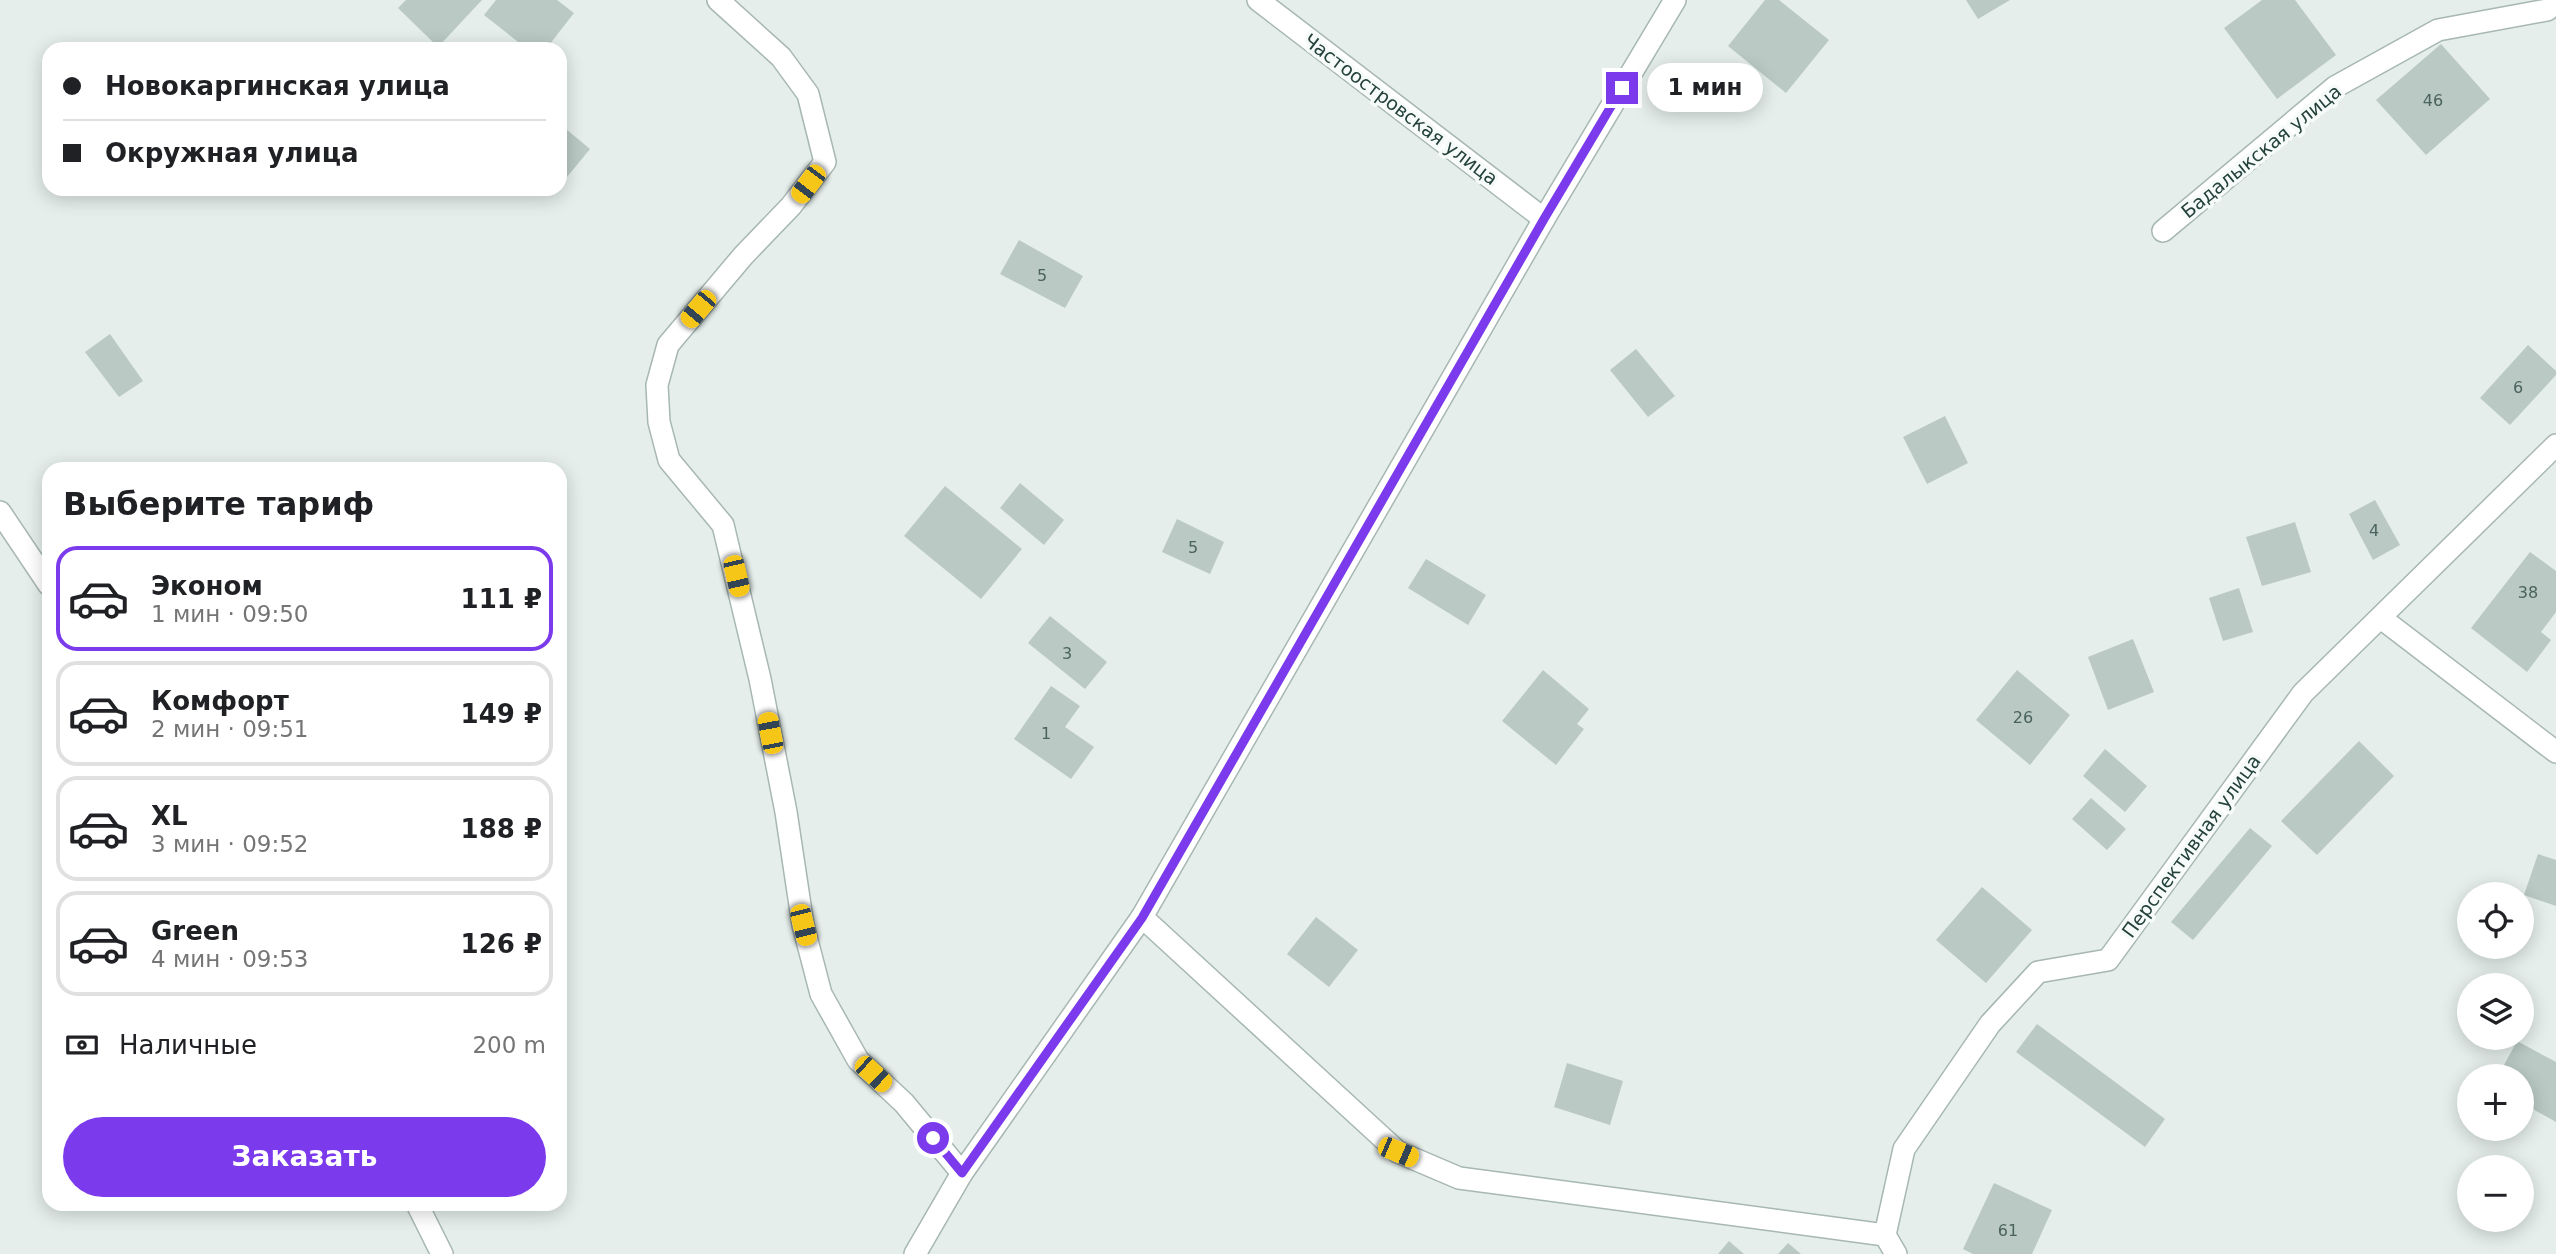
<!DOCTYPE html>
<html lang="ru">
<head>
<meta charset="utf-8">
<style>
  :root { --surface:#fff; --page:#f6f6f6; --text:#202124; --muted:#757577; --line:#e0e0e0; --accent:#7c3aed }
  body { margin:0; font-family:"DejaVu Sans",sans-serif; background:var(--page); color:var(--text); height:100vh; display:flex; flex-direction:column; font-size:26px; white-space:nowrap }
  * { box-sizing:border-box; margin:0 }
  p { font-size:23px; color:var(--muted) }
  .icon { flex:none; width:38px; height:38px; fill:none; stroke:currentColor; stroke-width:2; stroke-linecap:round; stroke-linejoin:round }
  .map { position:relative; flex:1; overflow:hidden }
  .drawer { position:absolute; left:42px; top:462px; width:525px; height:749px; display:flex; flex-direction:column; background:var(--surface); border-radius:21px; box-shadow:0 4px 18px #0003 }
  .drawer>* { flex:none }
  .hud { position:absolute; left:42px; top:42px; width:525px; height:154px; border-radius:21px; box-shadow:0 4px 18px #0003; display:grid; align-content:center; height:154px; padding:0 21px; background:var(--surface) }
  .tools { position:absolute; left:2457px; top:882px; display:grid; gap:14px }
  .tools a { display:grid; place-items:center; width:77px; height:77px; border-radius:50%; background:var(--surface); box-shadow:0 4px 18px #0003; font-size:35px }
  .end { position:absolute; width:32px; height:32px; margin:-16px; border:9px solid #7c3aed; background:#fff; box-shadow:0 0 0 4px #fff }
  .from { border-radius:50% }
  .bubble { position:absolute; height:49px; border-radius:24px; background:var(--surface); box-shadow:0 4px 18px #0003; font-size:23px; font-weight:700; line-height:49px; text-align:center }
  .car { position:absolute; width:21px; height:42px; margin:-21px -10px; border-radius:9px; box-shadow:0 0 5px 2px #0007; background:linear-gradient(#f5c518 24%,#345 0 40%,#f5c518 0 76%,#345 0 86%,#f5c518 0) }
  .hud b { display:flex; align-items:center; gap:24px; height:66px; font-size:26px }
  .hud b+b { border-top:2px solid var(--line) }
  .hud i { width:18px; height:18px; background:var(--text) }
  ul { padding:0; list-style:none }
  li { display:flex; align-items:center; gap:21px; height:105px; margin:0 14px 10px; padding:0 7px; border:4px solid var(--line); border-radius:21px }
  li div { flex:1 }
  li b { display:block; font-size:26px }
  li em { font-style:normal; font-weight:700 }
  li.active { border-color:var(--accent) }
  li>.icon { width:63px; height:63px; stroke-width:1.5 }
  h2 { padding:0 21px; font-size:32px; line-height:84px }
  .pay { display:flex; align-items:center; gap:18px; height:77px; padding:0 21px; font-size:26px }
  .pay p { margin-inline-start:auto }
  .button { display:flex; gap:14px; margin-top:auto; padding:14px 21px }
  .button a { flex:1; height:80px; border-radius:42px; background:var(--accent); color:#fff; font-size:28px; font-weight:700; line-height:80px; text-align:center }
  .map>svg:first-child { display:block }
  .building { fill:#bac9c4 }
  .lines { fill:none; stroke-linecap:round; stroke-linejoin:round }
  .service-casing { stroke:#a7b7b3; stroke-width:24 }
  .minor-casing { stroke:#a7b7b3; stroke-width:24 }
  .service { stroke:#fff; stroke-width:21 }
  .minor { stroke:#fff; stroke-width:21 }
  .route { stroke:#7c3aed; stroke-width:9 }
  .labels { text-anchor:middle; stroke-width:7; stroke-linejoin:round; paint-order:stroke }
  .number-label { font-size:16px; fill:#4a635d }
  .street-label { font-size:19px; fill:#24413b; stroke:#f6fbf9 }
</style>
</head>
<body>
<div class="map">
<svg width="2556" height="1254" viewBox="0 0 2556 1254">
  <rect width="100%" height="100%" fill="#e5eeeb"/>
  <g class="building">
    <path d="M406,0H482L438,47L398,8Z"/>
    <path d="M496,0H557L574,13L546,49H527L484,15Z"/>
    <path d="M1765,0H1779L1829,40L1786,93L1728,46Z"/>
    <path d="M1966,0H2010L1978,19Z"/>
    <path d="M2262,0H2295L2336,55L2277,99L2224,28Z"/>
    <path d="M2441,44L2490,99L2426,155L2376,100Z"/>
    <path d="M560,124L590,149L567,177L560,171Z"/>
    <path d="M1019,240L1083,276L1065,308L1000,274Z"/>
    <path d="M110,334L143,381L119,397L85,352Z"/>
    <path d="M2528,345L2556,371V375L2510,425L2480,398Z"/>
    <path d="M1636,349L1675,396L1648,417L1610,370Z"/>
    <path d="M1945,416L1968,463L1927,484L1903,437Z"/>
    <path d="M1020,483L1064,520L1044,545L1000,508Z"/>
    <path d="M945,486L1022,549L981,599L904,536Z"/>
    <path d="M2375,500L2400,545L2373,560L2349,514Z"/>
    <path d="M1177,519L1224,542L1210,574L1162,552Z"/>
    <path d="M2295,522L2311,572L2262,586L2246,537Z"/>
    <path d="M2530,552L2556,571V612L2541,632L2551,640L2527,672L2471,628Z"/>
    <path d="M1426,559L1486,595L1468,625L1408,588Z"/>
    <path d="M2239,588L2253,632L2223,641L2209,598Z"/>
    <path d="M1050,616L1107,662L1085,689L1028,643Z"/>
    <path d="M2133,639L2154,692L2108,710L2088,657Z"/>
    <path d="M1543,670L1589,709L1577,724L1584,729L1556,765L1502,721Z"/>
    <path d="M2017,670L2070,715L2030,765L1976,720Z"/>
    <path d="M1051,686L1080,706L1065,727L1094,747L1071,779L1014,739Z"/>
    <path d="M2359,741L2394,776L2317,855L2281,821Z"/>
    <path d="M2105,749L2147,786L2125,812L2083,776Z"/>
    <path d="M2091,798L2126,829L2107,850L2072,819Z"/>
    <path d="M2250,828L2272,846L2193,940L2171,922Z"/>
    <path d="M2538,854L2556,860V906L2524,895Z"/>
    <path d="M1982,887L2032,930L1986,983L1936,940Z"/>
    <path d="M1316,917L1358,950L1329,987L1287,954Z"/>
    <path d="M2037,1024L2165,1119L2145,1147L2016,1052Z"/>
    <path d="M2517,1041L2556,1062V1122L2522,1103V1076H2498Z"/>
    <path d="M1567,1063L1623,1081L1610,1125L1554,1107Z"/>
    <path d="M1994,1183L2052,1210L2032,1254H1973L1963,1249Z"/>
    <path d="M1729,1241L1744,1254H1718Z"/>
    <path d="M1788,1243L1801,1254H1778Z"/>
  </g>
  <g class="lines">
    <g class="service-casing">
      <path id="service" d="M2381,618L2556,752"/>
    </g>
    <g class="minor-casing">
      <g id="minor">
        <path d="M718,0L781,57L808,94L825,162L791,206L743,256L668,345L657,385L659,422L669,460L723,525L760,679L786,812L803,925L821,994L858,1060L904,1103L962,1173"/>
        <path d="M1258,0L1544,219"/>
        <path d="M2163,231L2335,87L2438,30L2547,10L2556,3"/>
        <path d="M0,512L49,585"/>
        <path d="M1142,917L1398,1152L1459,1178L1885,1235"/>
        <path d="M417,1204L442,1254"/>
        <path d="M915,1254L962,1173L1142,917L1544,219L1675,0"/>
        <path d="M1896,1254L1885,1235L1904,1149L1990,1024L2038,972L2108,960L2303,693L2556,445"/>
      </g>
    </g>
    <use href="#service" class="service"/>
    <use href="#minor" class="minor"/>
  </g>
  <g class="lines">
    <path class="route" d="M933,1138L962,1173L1142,918L1544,219L1622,88"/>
  </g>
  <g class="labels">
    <g class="number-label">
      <text x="2433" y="106">46</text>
      <text x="1042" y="281">5</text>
      <text x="2518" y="393">6</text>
      <text x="2374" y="536">4</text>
      <text x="1193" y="553">5</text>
      <text x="2528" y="598">38</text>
      <text x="1067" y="659">3</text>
      <text x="2023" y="723">26</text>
      <text x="1046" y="739">1</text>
      <text x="2008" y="1236">61</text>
    </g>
    <g class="street-label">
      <text transform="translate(1401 109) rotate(37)" y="7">Частоостровская улица</text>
      <text transform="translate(2261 151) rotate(-39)" y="7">Бадалыкская улица</text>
      <text transform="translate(2191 846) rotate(-54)" y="7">Перспективная улица</text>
    </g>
  </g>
</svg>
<div class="tools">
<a><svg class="icon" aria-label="locate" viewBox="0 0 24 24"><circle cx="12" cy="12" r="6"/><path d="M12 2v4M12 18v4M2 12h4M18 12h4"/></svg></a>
<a><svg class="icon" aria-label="layers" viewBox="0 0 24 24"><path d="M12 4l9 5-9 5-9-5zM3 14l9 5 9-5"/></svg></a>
<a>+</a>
<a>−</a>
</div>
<i class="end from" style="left:933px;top:1138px"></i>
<i class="end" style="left:1622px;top:88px"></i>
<div class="bubble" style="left:1647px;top:63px;width:116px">1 мин</div>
<i class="car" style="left:808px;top:184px;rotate:217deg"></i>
<i class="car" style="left:698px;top:309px;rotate:220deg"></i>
<i class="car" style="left:736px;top:576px;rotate:167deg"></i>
<i class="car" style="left:770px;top:733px;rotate:349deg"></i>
<i class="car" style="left:803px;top:925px;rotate:166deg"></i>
<i class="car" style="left:873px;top:1074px;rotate:133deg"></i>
<i class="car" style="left:1398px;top:1152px;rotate:113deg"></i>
<div class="hud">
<b><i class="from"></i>Новокаргинская улица</b>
<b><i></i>Окружная улица</b>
</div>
<section class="drawer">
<h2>Выберите тариф</h2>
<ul>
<li class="active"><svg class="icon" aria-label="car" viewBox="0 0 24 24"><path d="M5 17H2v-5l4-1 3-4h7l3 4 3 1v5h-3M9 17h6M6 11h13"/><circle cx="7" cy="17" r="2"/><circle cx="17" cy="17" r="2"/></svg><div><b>Эконом</b><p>1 мин · 09:50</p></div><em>111 ₽</em></li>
<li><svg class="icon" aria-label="car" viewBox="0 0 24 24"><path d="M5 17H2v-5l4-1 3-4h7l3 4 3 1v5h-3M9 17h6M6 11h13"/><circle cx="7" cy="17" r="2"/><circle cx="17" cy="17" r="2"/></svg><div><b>Комфорт</b><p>2 мин · 09:51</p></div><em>149 ₽</em></li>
<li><svg class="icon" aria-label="car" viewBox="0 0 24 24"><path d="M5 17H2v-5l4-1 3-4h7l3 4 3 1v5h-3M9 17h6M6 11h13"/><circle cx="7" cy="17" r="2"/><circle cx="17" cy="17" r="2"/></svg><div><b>XL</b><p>3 мин · 09:52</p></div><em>188 ₽</em></li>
<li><svg class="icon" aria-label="car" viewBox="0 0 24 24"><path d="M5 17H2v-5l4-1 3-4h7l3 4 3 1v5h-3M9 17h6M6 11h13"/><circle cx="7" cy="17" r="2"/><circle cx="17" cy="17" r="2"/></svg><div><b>Green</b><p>4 мин · 09:53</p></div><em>126 ₽</em></li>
</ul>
<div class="pay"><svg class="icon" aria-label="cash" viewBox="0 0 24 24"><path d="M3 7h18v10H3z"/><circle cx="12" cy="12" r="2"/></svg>Наличные<p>200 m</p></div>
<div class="button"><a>Заказать</a></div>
</section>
</div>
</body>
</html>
